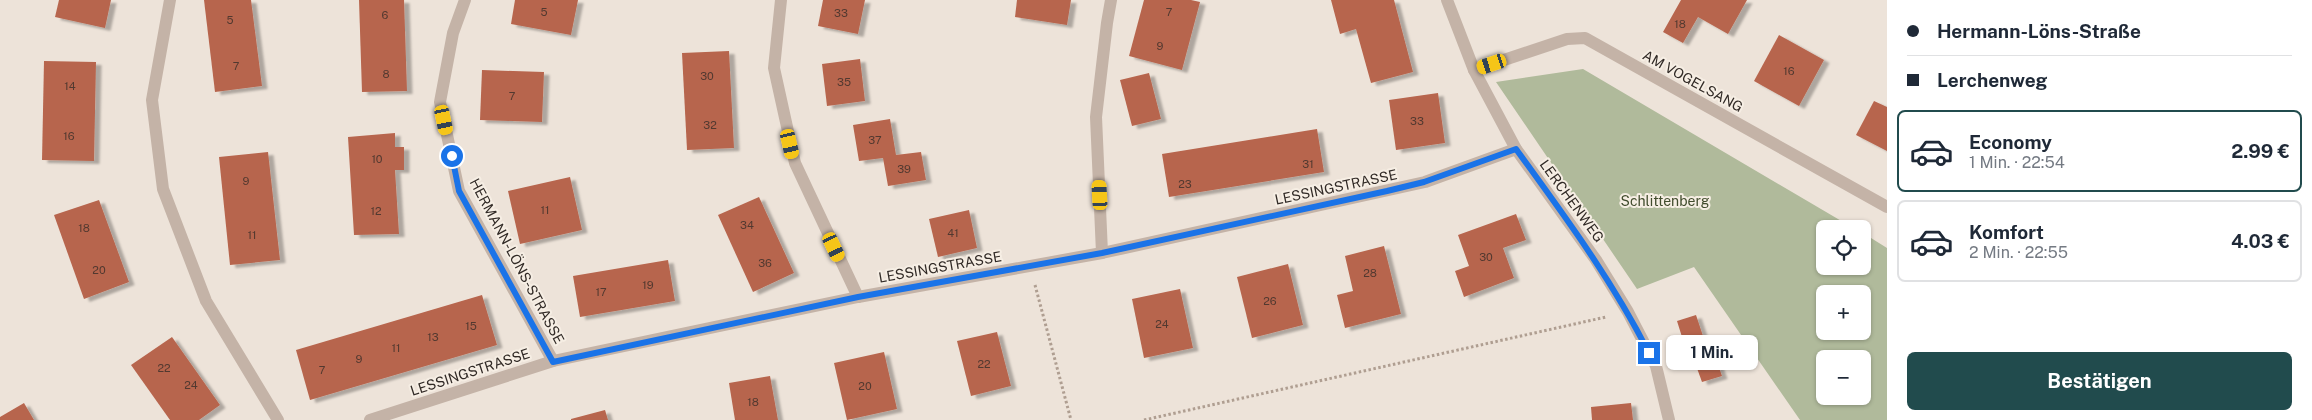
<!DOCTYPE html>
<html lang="de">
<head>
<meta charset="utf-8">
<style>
  :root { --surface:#fff; --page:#f6f6f7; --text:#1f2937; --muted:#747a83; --line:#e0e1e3; --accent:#214b4d }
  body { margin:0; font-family:"Public Sans",sans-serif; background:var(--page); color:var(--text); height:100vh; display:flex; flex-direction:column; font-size:19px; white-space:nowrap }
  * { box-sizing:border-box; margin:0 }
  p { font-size:16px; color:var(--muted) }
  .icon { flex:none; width:28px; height:28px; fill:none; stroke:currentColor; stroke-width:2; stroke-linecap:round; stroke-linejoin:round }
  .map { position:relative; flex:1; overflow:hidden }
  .sheet { display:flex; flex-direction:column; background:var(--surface); width:425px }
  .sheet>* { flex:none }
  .top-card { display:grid; align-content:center; height:110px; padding:0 20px; background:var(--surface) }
  .fabs { position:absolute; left:1816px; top:220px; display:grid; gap:10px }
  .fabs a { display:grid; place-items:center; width:55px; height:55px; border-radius:8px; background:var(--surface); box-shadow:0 1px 4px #0004; font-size:25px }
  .end { position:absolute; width:22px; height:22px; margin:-11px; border:6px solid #1a73e8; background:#fff; box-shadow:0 0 0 2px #fff }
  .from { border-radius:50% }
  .bubble { position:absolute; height:35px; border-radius:8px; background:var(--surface); box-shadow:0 1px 4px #0004; font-size:16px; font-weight:700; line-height:35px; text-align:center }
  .car { position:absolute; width:15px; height:30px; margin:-15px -8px; border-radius:6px; box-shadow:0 0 4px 1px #0007; background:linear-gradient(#f5c518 24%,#345 0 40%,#f5c518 0 76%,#345 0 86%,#f5c518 0) }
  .top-card b { display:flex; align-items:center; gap:18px; height:48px; font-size:19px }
  .top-card b+b { border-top:1px solid var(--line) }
  .top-card i { width:12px; height:12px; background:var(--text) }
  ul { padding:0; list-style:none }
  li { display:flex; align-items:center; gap:15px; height:82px; margin:0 10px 8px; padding:0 10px; border:2px solid var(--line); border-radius:8px }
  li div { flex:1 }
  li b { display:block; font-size:19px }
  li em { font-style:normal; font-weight:700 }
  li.selected { border-color:var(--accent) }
  li>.icon { width:45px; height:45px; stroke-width:1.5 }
  .action { display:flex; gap:10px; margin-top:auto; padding:10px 20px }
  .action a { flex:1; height:58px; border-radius:8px; background:var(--accent); color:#fff; font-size:20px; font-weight:700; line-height:58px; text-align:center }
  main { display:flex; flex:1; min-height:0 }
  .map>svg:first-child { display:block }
  .green { fill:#b0ba9b; fill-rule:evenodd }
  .building { fill:#b7654d; filter:url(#shadow) }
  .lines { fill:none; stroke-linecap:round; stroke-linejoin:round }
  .path { stroke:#af9e91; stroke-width:3; stroke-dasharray:2.5 2.5; stroke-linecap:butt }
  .street { stroke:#c4b3a7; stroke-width:12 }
  .route { stroke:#1a73e8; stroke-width:6 }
  .labels { text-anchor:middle; stroke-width:4; stroke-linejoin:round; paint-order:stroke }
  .number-label { font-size:11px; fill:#523930 }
  .street-label { font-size:14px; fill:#312a26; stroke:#f6eee4 }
  .park-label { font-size:14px; fill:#414c2d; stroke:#f6eee4 }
</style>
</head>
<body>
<main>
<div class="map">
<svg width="1887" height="420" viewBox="0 0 1887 420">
  <defs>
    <filter id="shadow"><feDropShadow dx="5.5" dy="3" stdDeviation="1" flood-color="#0004"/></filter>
  </defs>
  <rect width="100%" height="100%" fill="#ede3d9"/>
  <path class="green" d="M1583,69L1855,229H1825V266H1862L1863,233L1887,248V420H1800L1694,267L1637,289L1496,82ZM1825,294H1862V331H1825ZM1825,359H1862V396H1825Z"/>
  <g class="building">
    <path d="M59,0H111L105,28L55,17Z"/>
    <path d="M204,0H251L262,86L215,92Z"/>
    <path d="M359,0H404L407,91L362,92Z"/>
    <path d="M515,0H578L571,35L511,24Z"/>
    <path d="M823,0H865L858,34L818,26Z"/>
    <path d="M1017,0H1071L1067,25L1015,17Z"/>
    <path d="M1144,0H1191L1200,2L1182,70L1129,56Z"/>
    <path d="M1331,0H1394L1413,72L1371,83L1356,29L1340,34Z"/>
    <path d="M1681,0H1747L1728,34L1698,17L1683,43L1663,32Z"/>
    <path d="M1779,35L1824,60L1799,106L1754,81Z"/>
    <path d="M729,51L734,148L687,150L682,53Z"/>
    <path d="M860,59L865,101L827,106L822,64Z"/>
    <path d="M44,61L96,62L94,161L42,160Z"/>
    <path d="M482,70L544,72L542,122L480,120Z"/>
    <path d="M1149,73L1161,119L1132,126L1120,80Z"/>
    <path d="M1438,93L1445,143L1396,150L1389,100Z"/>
    <path d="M1874,101L1887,107V151L1856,135Z"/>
    <path d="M890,119L896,155L921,152L926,180L888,186L883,158L859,161L853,125Z"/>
    <path d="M1317,129L1324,172L1169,197L1162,154Z"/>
    <path d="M395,133V147H404V170H395L399,234L354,235L348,137Z"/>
    <path d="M268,152L280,260L230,265L219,157Z"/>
    <path d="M570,177L582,230L520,244L508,191Z"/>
    <path d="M759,197L794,273L753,292L718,215Z"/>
    <path d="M99,200L129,282L84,299L54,215Z"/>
    <path d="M969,210L977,248L938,257L929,219Z"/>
    <path d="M1516,214L1526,240L1503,248L1514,278L1464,297L1455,271L1469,266L1458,235Z"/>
    <path d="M1384,246L1401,314L1345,328L1337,295L1353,291L1345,256Z"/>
    <path d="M668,260L675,301L580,317L573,276Z"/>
    <path d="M1288,264L1303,325L1252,338L1237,277Z"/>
    <path d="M1180,289L1193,348L1144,358L1132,299Z"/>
    <path d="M482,295L497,345L310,400L296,350Z"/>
    <path d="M1696,315L1707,348L1687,353L1677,321Z"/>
    <path d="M997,332L1011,386L971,396L957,341Z"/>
    <path d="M172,337L220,405L199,420H170L131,365Z"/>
    <path d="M884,352L897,409L847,420L834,363Z"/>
    <path d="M1714,353L1722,376L1702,382L1694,360Z"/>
    <path d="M770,376L778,420H735L729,383Z"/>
    <path d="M24,403L34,420H0V417Z"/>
    <path d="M1631,403L1633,420H1592L1591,407Z"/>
    <path d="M605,410L608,420H571V419Z"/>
  </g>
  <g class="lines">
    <g class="path">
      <path d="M1035,285L1071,420"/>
      <path d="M1144,420L1606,317"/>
    </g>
    <g class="street">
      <path d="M170,0L152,100L163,189L206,301L278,420"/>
      <path d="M465,0L453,33L440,102L459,191L553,361"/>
      <path d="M781,0L774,68L795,163L858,297"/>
      <path d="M1447,0L1474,70L1516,149L1596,260L1628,312L1656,366L1669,420"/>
      <path d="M1474,70L1567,39L1585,38L1887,207"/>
      <path d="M1102,253L1096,117L1107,23L1111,0"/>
      <path d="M370,420L553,361L858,297L1102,253L1425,182L1516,149"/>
    </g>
  </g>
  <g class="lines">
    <path class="route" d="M452,156L459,191L553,362L858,297L1102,253L1387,191L1424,182L1516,149C1564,215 1612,280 1649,353"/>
  </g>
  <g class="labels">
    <g class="number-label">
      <text x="544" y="16">5</text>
      <text x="1169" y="16">7</text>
      <text x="841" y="17">33</text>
      <text x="385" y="19">6</text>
      <text x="230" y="24">5</text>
      <text x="1680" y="28">18</text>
      <text x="1160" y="50">9</text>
      <text x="236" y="70">7</text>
      <text x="1789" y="75">16</text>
      <text x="386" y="78">8</text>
      <text x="707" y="80">30</text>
      <text x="844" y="86">35</text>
      <text x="70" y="90">14</text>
      <text x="512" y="100">7</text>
      <text x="1417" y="125">33</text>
      <text x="710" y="129">32</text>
      <text x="69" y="140">16</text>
      <text x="875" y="144">37</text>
      <text x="377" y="163">10</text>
      <text x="1308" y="168">31</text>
      <text x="904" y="173">39</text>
      <text x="246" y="185">9</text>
      <text x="1185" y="188">23</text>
      <text x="545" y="214">11</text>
      <text x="376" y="215">12</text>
      <text x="747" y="229">34</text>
      <text x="84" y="232">18</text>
      <text x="953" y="237">41</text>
      <text x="252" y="239">11</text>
      <text x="1486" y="261">30</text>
      <text x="765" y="267">36</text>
      <text x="99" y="274">20</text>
      <text x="1370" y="277">28</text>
      <text x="648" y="289">19</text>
      <text x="601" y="296">17</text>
      <text x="1270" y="305">26</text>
      <text x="1162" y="328">24</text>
      <text x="471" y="330">15</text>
      <text x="433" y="341">13</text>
      <text x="396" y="352">11</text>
      <text x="359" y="363">9</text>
      <text x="984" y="368">22</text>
      <text x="164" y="372">22</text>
      <text x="322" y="374">7</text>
      <text x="191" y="389">24</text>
      <text x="865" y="390">20</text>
      <text x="753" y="406">18</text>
    </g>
    <g class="street-label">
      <text transform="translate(1693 81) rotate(29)" y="5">AM VOGELSANG</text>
      <text transform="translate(1336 187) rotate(-12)" y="5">LESSINGSTRASSE</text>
      <text transform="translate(1572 201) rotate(54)" y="5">LERCHENWEG</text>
      <text transform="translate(517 261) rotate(62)" y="5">HERMANN-LÖNS-STRASSE</text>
      <text transform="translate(940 267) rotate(-10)" y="5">LESSINGSTRASSE</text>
      <text transform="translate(470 372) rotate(-18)" y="5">LESSINGSTRASSE</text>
    </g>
    <g class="park-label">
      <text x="1665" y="206">Schlittenberg</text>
    </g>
  </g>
</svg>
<div class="fabs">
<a><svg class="icon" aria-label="locate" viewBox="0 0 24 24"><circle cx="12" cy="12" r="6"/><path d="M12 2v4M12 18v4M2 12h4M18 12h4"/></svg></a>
<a>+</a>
<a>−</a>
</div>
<i class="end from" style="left:452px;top:156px"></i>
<i class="end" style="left:1649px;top:353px"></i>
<div class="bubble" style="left:1666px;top:335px;width:92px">1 Min.</div>
<i class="car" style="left:1492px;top:64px;rotate:252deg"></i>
<i class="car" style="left:444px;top:120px;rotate:168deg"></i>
<i class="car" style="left:790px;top:144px;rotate:167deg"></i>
<i class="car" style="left:1100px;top:195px;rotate:357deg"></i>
<i class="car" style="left:834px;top:247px;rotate:155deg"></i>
</div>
<section class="sheet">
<div class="top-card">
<b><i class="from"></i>Hermann-Löns-Straße</b>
<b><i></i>Lerchenweg</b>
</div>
<ul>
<li class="selected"><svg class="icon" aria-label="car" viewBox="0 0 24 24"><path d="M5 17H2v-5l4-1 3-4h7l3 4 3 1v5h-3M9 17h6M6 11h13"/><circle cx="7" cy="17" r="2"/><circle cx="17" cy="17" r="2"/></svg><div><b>Economy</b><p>1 Min. · 22:54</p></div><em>2.99 €</em></li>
<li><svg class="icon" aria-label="car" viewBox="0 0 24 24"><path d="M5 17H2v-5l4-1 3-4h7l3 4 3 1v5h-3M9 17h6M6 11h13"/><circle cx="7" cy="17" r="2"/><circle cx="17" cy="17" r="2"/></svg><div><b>Komfort</b><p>2 Min. · 22:55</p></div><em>4.03 €</em></li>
</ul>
<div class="action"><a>Bestätigen</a></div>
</section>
</main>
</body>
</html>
